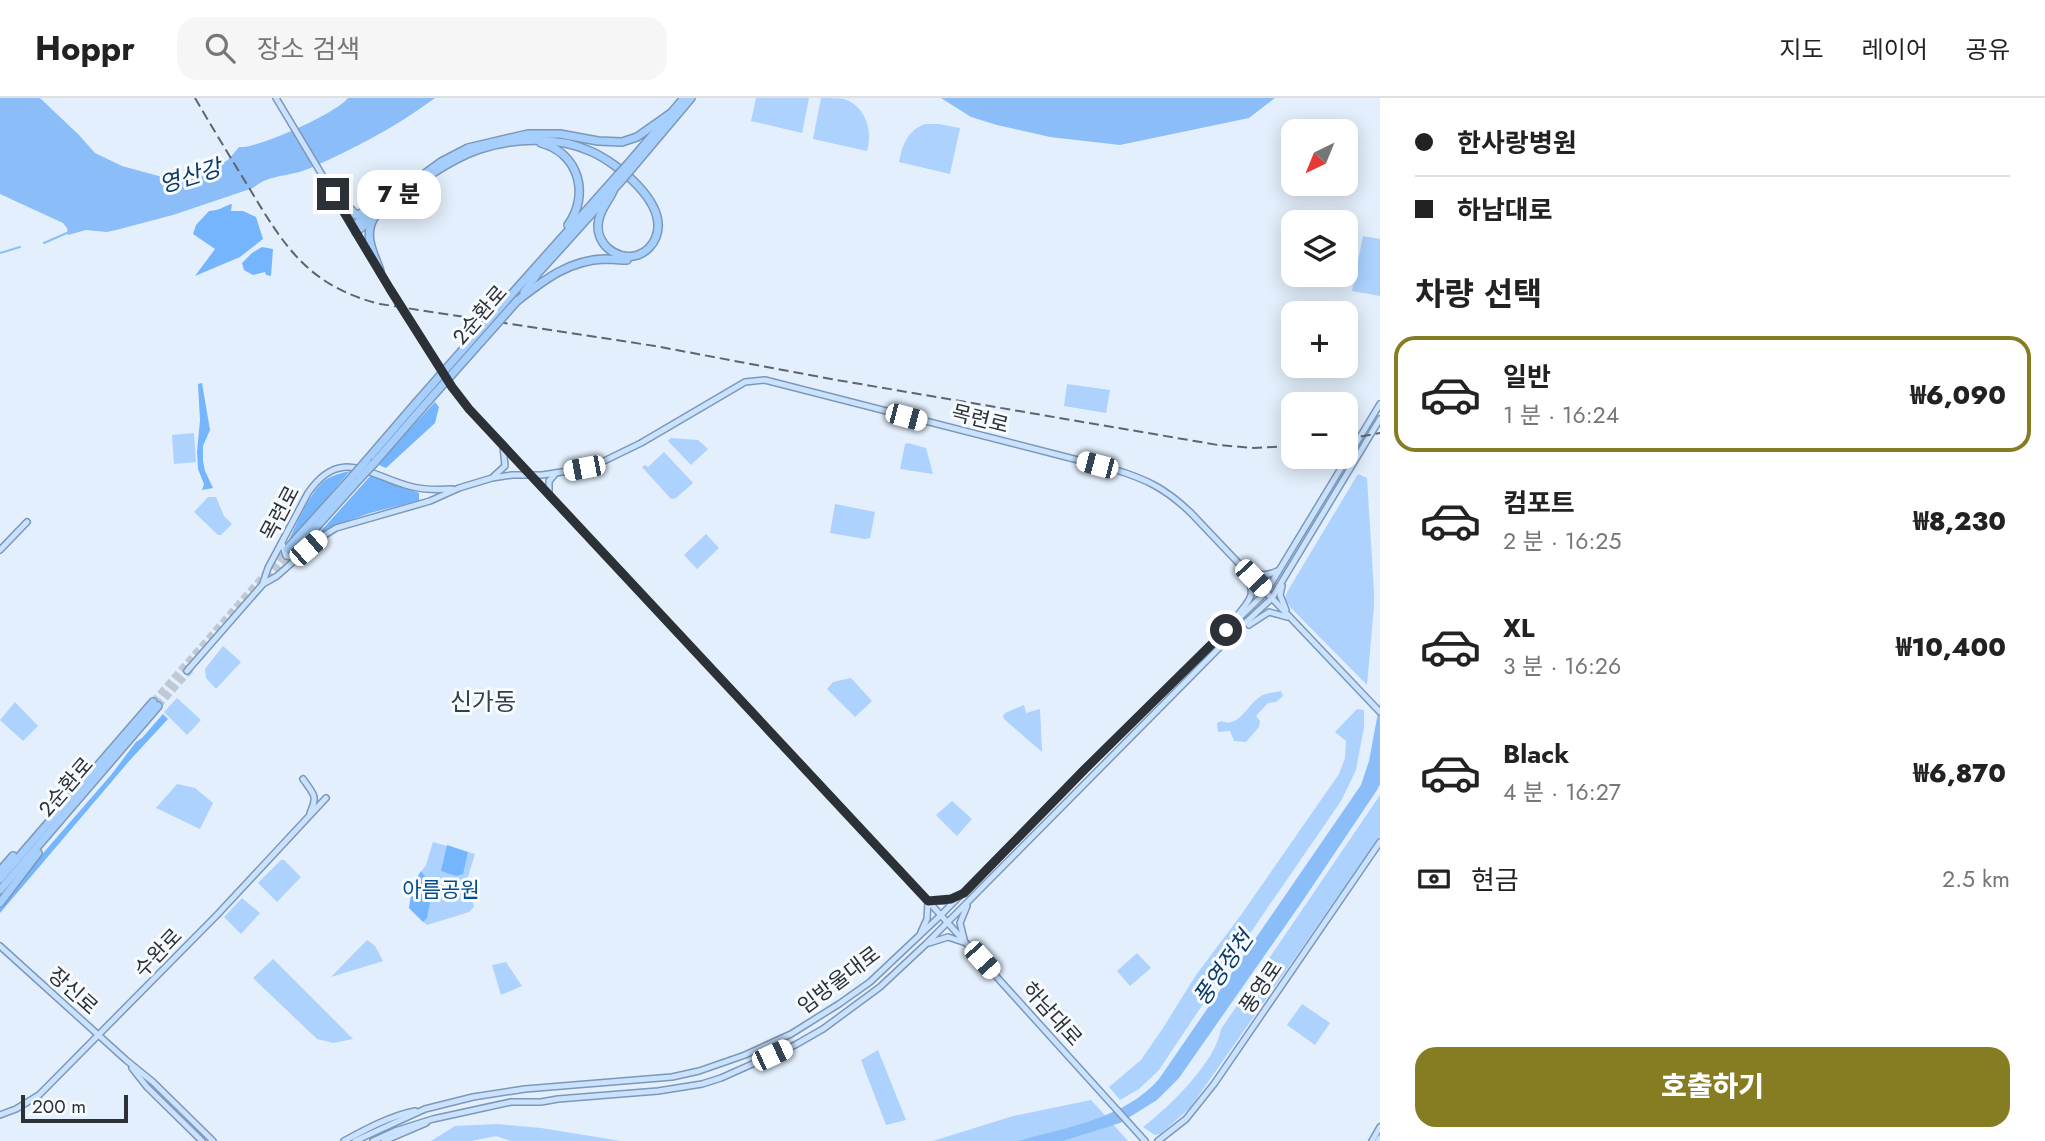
<!DOCTYPE html>
<html lang="ko">
<head>
<meta charset="utf-8">
<style>
  :root { --surface:#fff; --page:#f6f6f6; --text:#222; --muted:#767676; --line:#e0e0e0; --accent:#867c22 }
  body { margin:0; font-family:Jost,"Noto Sans KR",sans-serif; background:var(--page); color:var(--text); height:100vh; display:flex; flex-direction:column; font-size:26px; white-space:nowrap }
  * { box-sizing:border-box; margin:0 }
  p { font-size:23px; color:var(--muted) }
  .icon { flex:none; width:38px; height:38px; fill:none; stroke:currentColor; stroke-width:2; stroke-linecap:round; stroke-linejoin:round }
  .map { position:relative; flex:1; overflow:hidden }
  .sheet { display:flex; flex-direction:column; background:var(--surface); width:665px }
  .sheet>* { flex:none }
  .top-card { display:grid; align-content:center; height:154px; padding:0 35px; background:var(--surface) }
  .needle { width:46px; rotate:223deg }
  .tools { position:absolute; left:1281px; top:21px; display:grid; gap:14px }
  .tools a { display:grid; place-items:center; width:77px; height:77px; border-radius:14px; background:var(--surface); box-shadow:0 4px 18px #0003; font-size:35px }
  .scale { position:absolute; left:21px; bottom:18px; width:107px; box-sizing:border-box; padding-left:7px; border:4px solid #2c3138; border-top:0; font-size:19px; line-height:24px; white-space:nowrap; color:#2c3138; -webkit-text-stroke:5px #f8fbfe; paint-order:stroke }
  .end { position:absolute; width:32px; height:32px; margin:-16px; border:9px solid #2c3138; background:#fff; box-shadow:0 0 0 4px #fff }
  .from { border-radius:50% }
  .bubble { position:absolute; height:49px; border-radius:21px; background:var(--surface); box-shadow:0 4px 18px #0003; font-size:23px; font-weight:800; line-height:49px; text-align:center }
  .car { position:absolute; width:21px; height:42px; margin:-21px -10px; border-radius:9px; box-shadow:0 0 5px 2px #0007; background:linear-gradient(#fff 24%,#345 0 40%,#fff 0 76%,#345 0 86%,#fff 0) }
  .top-card b { display:flex; align-items:center; gap:24px; height:66px; font-size:26px }
  .top-card b+b { border-top:2px solid var(--line) }
  .top-card i { width:18px; height:18px; background:var(--text) }
  ul { padding:0; list-style:none }
  li { display:flex; align-items:center; gap:21px; height:116px; margin:0 14px 10px; padding:0 21px; border:4px solid transparent; border-radius:21px }
  li div { flex:1 }
  li b { display:block; font-size:26px }
  li em { font-style:normal; font-weight:800 }
  li.on { border-color:var(--accent) }
  li>.icon { width:63px; height:63px; stroke-width:1.5 }
  h2 { padding:0 35px; font-size:32px; line-height:84px }
  .pay { display:flex; align-items:center; gap:18px; height:77px; padding:0 35px; font-size:26px }
  .pay p { margin-inline-start:auto }
  .primary-button { display:flex; gap:14px; margin-top:auto; padding:14px 35px }
  .primary-button a { flex:1; height:80px; border-radius:21px; background:var(--accent); color:#fff; font-size:28px; font-weight:800; line-height:80px; text-align:center }
  header { display:flex; align-items:center; gap:42px; box-sizing:border-box; height:98px; padding:0 35px; background:var(--surface); border-bottom:2px solid var(--line) }
  header strong { font-size:33px }
  nav { display:flex; gap:38px; margin-inline-start:auto; font-size:24px }
  .search { width:490px; height:63px; background:var(--page); display:flex; align-items:center; gap:18px; box-sizing:border-box; padding:0 24px; border-radius:21px; color:var(--muted); font-size:26px }
  main { display:flex; flex:1; min-height:0 }
  .map>svg:first-child { display:block }
  .green { fill:#add2fe }
  .forest { fill:#75b5fe }
  .water { fill:#8bbef9 }
  .lines { fill:none; stroke-linecap:round; stroke-linejoin:round }
  .stream { stroke:#8bbef9; stroke-width:2 }
  .highway-tunnel { stroke:#bec9d5; stroke-width:7; stroke-dasharray:7 3.5; stroke-linecap:butt }
  .major-casing { stroke:#7c98b8; stroke-width:8 }
  .highway-casing { stroke:#7c98b8; stroke-width:10 }
  .major { stroke:#cae2fe; stroke-width:5 }
  .highway { stroke:#a7cffd; stroke-width:7 }
  .rail { stroke:#5e656e; stroke-width:2; stroke-dasharray:10 5; stroke-linecap:butt }
  .major-bridge-casing { stroke:#7c98b8; stroke-width:8; stroke-linecap:butt }
  .highway-bridge-casing { stroke:#7c98b8; stroke-width:10; stroke-linecap:butt }
  .major-bridge { stroke:#cae2fe; stroke-width:5 }
  .highway-bridge { stroke:#a7cffd; stroke-width:7 }
  .route { stroke:#2c3138; stroke-width:9 }
  .labels { text-anchor:middle; stroke-width:6; stroke-linejoin:round; paint-order:stroke }
  .street-label { font-size:21px; fill:#2c3138; stroke:#f8fbfe }
  .park-label { font-size:21px; fill:#044d8d; stroke:#f8fbfe }
  .water-label { font-size:23px; font-style:italic; fill:#0c3a68; stroke:#f8fbfe }
  .quarter-label { font-size:24px; fill:#343f4c; stroke:#f8fbfe }
</style>
</head>
<body>
<header>
<strong>Hoppr</strong>
<div class="search"><svg class="icon" aria-label="search" viewBox="0 0 24 24"><circle cx="10" cy="10" r="6"/><path d="M15 15l6 6"/></svg>장소 검색</div>
<nav><a>지도</a><a>레이어</a><a>공유</a></nav>
</header>
<main>
<div class="map">
<svg width="1380" height="1043" viewBox="0 0 1380 1043">
  <rect width="100%" height="100%" fill="#e3effc"/>
  <g class="green">
    <path d="M756,0H809L802,35L751,23Z"/>
    <path d="M821,0C828,0 838,0 844,1C866,8 873,34 867,53L813,41Z"/>
    <path d="M925,26H939L960,30L950,76L899,64C902,47 908,32 925,26Z"/>
    <path d="M1363,138L1380,141V198L1352,193Z"/>
    <path d="M1067,286L1110,292L1106,315L1064,308Z"/>
    <path d="M194,335L196,364L174,366L172,337Z"/>
    <path d="M671,340L698,342L708,351L691,367L668,343Z"/>
    <path d="M908,345L926,350L933,376L900,371L905,346Z"/>
    <path d="M664,354L693,385L676,400L671,401L642,369L645,367L648,369Z"/>
    <path d="M1358,376L1367,380L1374,494V508L1367,587L1291,510L1285,501L1287,494Z"/>
    <path d="M208,399H216L224,418L232,426L221,437H218L194,414Z"/>
    <path d="M835,406L875,414L870,440L865,441L830,435Z"/>
    <path d="M706,436L719,450L697,471L684,457Z"/>
    <path d="M223,548L241,564L216,591L206,580L205,571Z"/>
    <path d="M851,580L872,603L855,619L827,591L833,584Z"/>
    <path d="M1281,593L1283,598L1276,604L1268,605L1256,618L1260,623L1259,629L1246,644L1234,643L1230,633L1218,634L1217,625L1221,623C1240,631 1248,604 1263,597C1268,595 1275,594 1281,593Z"/>
    <path d="M177,600L201,622L187,637L164,614Z"/>
    <path d="M15,604L38,628L23,643L0,622Z"/>
    <path d="M1024,607L1026,615L1040,611L1042,654L1004,621L1003,618L1005,615Z"/>
    <path d="M1357,611L1364,612V629L1356,672L1341,703L1253,831L1159,972L1139,991L1120,1002L1109,989L1141,962L1163,930L1196,877L1241,817L1339,676L1345,660L1346,643L1335,634Z"/>
    <path d="M177,686L195,690L213,705L200,731L156,710Z"/>
    <path d="M1380,697V738L1190,1010L1160,1036L1155,1037L1143,1029C1169,1009 1216,964 1221,931Z"/>
    <path d="M952,703L972,721L957,738L936,717Z"/>
    <path d="M433,744L475,756L467,782L474,809L469,814L427,827L409,810L413,786L426,767Z"/>
    <path d="M281,762H284L301,779L277,804L258,785Z"/>
    <path d="M242,800L260,815L241,836L224,819Z"/>
    <path d="M367,842L375,848L383,863L331,879Z"/>
    <path d="M1137,855L1151,870L1130,888L1117,873Z"/>
    <path d="M273,861L353,941L333,945L317,941L253,880Z"/>
    <path d="M506,864L522,888L501,897L492,867Z"/>
    <path d="M1302,906L1330,925L1315,947L1287,927Z"/>
    <path d="M878,952L906,1022L886,1027L861,962Z"/>
    <path d="M1091,1002L1128,1043H933L1013,1018Z"/>
    <path d="M497,1026L541,1030L621,1043H511L496,1038L471,1043H431L455,1028Z"/>
  </g>
  <g class="forest">
    <path d="M232,106L231,113H243L256,119L263,141L240,159L195,178L215,151L193,136L196,127L209,113C222,112 221,109 232,106Z"/>
    <path d="M262,149L273,151L271,178L266,177L265,174L253,177L244,172L242,165L252,155Z"/>
    <path d="M202,285L210,332L203,348V363L205,373L213,390L202,392L204,386L198,371L197,354L200,322L198,286Z"/>
    <path d="M435,304L439,309L435,325L386,370L379,367L386,357Z"/>
    <path d="M350,373L286,448C296,428 308,397 324,383C332,377 341,375 350,373Z"/>
    <path d="M372,376L419,395V403C381,412 343,419 311,444Z"/>
    <path d="M163,616L168,621L130,662L0,815V808L38,761L111,677L136,644L142,640Z"/>
    <path d="M447,747L468,754L463,776L456,778L441,773Z"/>
    <path d="M421,773L433,789L427,820L423,824L409,810L413,786Z"/>
  </g>
  <g class="water">
    <path d="M0,0H40L79,37L95,55L122,68L166,80L182,83L194,80L228,62L239,49C257,51 337,15 348,0H435C396,29 352,52 308,71C289,79 269,76 253,90L173,117L116,132L107,134L86,132L68,137L67,130L63,125L0,96Z"/>
    <path d="M941,0H1275L1249,20L1120,47L1050,39L997,27L971,19Z"/>
    <path d="M1380,604V686L1377,692L1304,801L1179,980L1157,1002L1120,1025L1063,1043H1018C1067,1029 1124,1021 1159,981L1361,687L1369,663Z"/>
  </g>
  <g class="lines">
    <g class="stream">
      <path d="M44,145L69,134"/>
      <path d="M0,155L20,149"/>
    </g>
    <g class="highway-tunnel">
      <path d="M269,482L292,456"/>
      <path d="M153,604L287,451"/>
      <path d="M158,608L192,570"/>
    </g>
    <g class="major-casing">
      <g id="major">
        <path d="M276,0L373,162"/>
        <path d="M378,171L399,206"/>
        <path d="M419,237L452,289L469,311L928,803L1145,1043"/>
        <path d="M494,378L505,368L503,348"/>
        <path d="M549,397V383L556,375"/>
        <path d="M282,445L286,458L297,460"/>
        <path d="M0,452L27,424"/>
        <path d="M1247,470C1259,477 1265,479 1277,473"/>
        <path d="M263,485L268,470L308,395C340,348 368,377 409,388C423,392 437,392 452,391"/>
        <path d="M1282,488L1280,497L1286,512"/>
        <path d="M1237,518C1251,500 1257,497 1245,475"/>
        <path d="M1249,527L1269,514L1287,519"/>
        <path d="M187,573L263,486L277,478L320,440L336,430L430,403L459,390L492,380L512,377H542L568,373L600,365L641,345L745,284L765,282L1113,371C1146,381 1165,390 1191,415L1380,614"/>
        <path d="M303,681C314,697 318,697 310,715"/>
        <path d="M928,803H944L958,798"/>
        <path d="M921,834L927,821L928,803"/>
        <path d="M964,841L960,825L967,808"/>
        <path d="M929,845L948,839L963,844"/>
        <path d="M0,848L126,962L153,984L213,1043"/>
        <path d="M132,970L147,989L202,1043"/>
        <path d="M0,1017L16,1011L39,997L217,817L326,700"/>
        <path d="M344,1043C366,1031 390,1018 415,1013"/>
        <path d="M355,1043L425,1011L473,999L525,991L672,979L699,973L745,957L791,936L839,906L870,884L940,818L1112,644L1266,494L1380,306"/>
        <path d="M373,1043L395,1033L433,1021L511,1004H541L558,1001L658,993L702,986L721,980L795,947L823,931L880,889L926,846L1231,538L1272,500L1380,321"/>
        <path d="M384,1043L426,1025"/>
        <path d="M1158,1043L1186,1021L1214,986L1380,744"/>
        <path d="M1372,1043L1380,1029"/>
        <path d="M1378,1043L1380,1040"/>
      </g>
    </g>
    <g class="highway-casing">
      <g id="highway">
        <path d="M541,45C579,55 590,97 568,127"/>
        <path d="M628,66L684,0"/>
        <path d="M632,70L691,0"/>
        <path d="M330,90L356,117L368,113"/>
        <path d="M374,120C363,138 374,155 380,173"/>
        <path d="M353,128L441,64L468,50L528,36H560L598,43L622,44L637,39L671,15"/>
        <path d="M356,134C390,106 438,65 480,51C513,40 556,38 590,53C616,64 669,105 656,139C653,147 646,154 638,157C616,164 593,144 599,121C601,111 609,102 613,93"/>
        <path d="M524,194L538,175L621,83"/>
        <path d="M511,197L617,78"/>
        <path d="M517,203C544,182 569,162 605,161C612,161 620,162 627,162"/>
        <path d="M367,362L416,305"/>
        <path d="M375,364L422,310"/>
        <path d="M287,451L353,378"/>
        <path d="M292,456L360,380"/>
        <path d="M0,773L13,758"/>
        <path d="M0,781L153,604"/>
        <path d="M0,792L158,608"/>
        <path d="M0,805L38,755"/>
      </g>
    </g>
    <use href="#major" class="major"/>
    <use href="#highway" class="highway"/>
    <g class="rail">
      <path d="M195,0C212,29 230,59 248,88C284,148 308,188 380,206L655,248L831,281L1218,347L1254,350L1293,348"/>
      <path d="M1346,341L1380,335"/>
    </g>
    <g class="major-bridge-casing">
      <path id="major-bridge" d="M399,206L419,237"/>
    </g>
    <g class="highway-bridge-casing">
      <g id="highway-bridge">
        <path d="M617,78L628,66"/>
        <path d="M621,83L632,70"/>
        <path d="M416,305L511,197"/>
        <path d="M422,310L517,203"/>
        <path d="M353,378L367,362"/>
        <path d="M360,380L375,364"/>
      </g>
    </g>
    <use href="#major-bridge" class="major-bridge"/>
    <use href="#highway-bridge" class="highway-bridge"/>
  </g>
  <g class="lines">
    <path class="route" d="M333,96L390,191L452,289L469,311L928,803L951,801L964,795L1085,671L1226,532"/>
  </g>
  <g class="labels">
    <g class="street-label">
      <text transform="translate(480 217) rotate(-49)" y="7">2순환로</text>
      <text transform="translate(980 321) rotate(14)" y="7">목련로</text>
      <text transform="translate(280 415) rotate(-62)" y="7">목련로</text>
      <text transform="translate(66 689) rotate(-49)" y="7">2순환로</text>
      <text transform="translate(158 855) rotate(-46)" y="7">수완로</text>
      <text transform="translate(839 882) rotate(-37)" y="7">임방울대로</text>
      <text transform="translate(1261 889) rotate(-56)" y="7">풍영로</text>
      <text transform="translate(73 893) rotate(42)" y="7">장신로</text>
      <text transform="translate(1052 916) rotate(48)" y="7">하남대로</text>
    </g>
    <g class="park-label">
      <text x="441" y="799">아름공원</text>
    </g>
    <g class="water-label">
      <text transform="translate(190 78) rotate(-17)" y="8">영산강</text>
      <text transform="translate(1223 870) rotate(-55)" y="8">풍영정천</text>
    </g>
    <g class="quarter-label">
      <text x="483" y="612">신가동</text>
    </g>
  </g>
</svg>
<div class="tools">
<a><svg class="needle" viewBox="-14 -14 28 28"><path d="M0-13l5 13h-10z" fill="#e53935"/><path d="M0 13l5-13h-10z" fill="#767676"/></svg></a>
<a><svg class="icon" aria-label="layers" viewBox="0 0 24 24"><path d="M12 4l9 5-9 5-9-5zM3 14l9 5 9-5"/></svg></a>
<a>+</a>
<a>−</a>
</div>
<div class="scale">200 m</div>
<i class="end from" style="left:1226px;top:532px"></i>
<i class="end" style="left:333px;top:96px"></i>
<div class="bubble" style="left:357px;top:72px;width:84px">7 분</div>
<i class="car" style="left:906px;top:319px;rotate:105deg"></i>
<i class="car" style="left:1097px;top:367px;rotate:285deg"></i>
<i class="car" style="left:584px;top:370px;rotate:259deg"></i>
<i class="car" style="left:308px;top:450px;rotate:49deg"></i>
<i class="car" style="left:1253px;top:480px;rotate:136deg"></i>
<i class="car" style="left:982px;top:862px;rotate:138deg"></i>
<i class="car" style="left:772px;top:957px;rotate:65deg"></i>
</div>
<section class="sheet">
<div class="top-card">
<b><i class="from"></i>한사랑병원</b>
<b><i></i>하남대로</b>
</div>
<h2>차량 선택</h2>
<ul>
<li class="on"><svg class="icon" aria-label="car" viewBox="0 0 24 24"><path d="M5 17H2v-5l4-1 3-4h7l3 4 3 1v5h-3M9 17h6M6 11h13"/><circle cx="7" cy="17" r="2"/><circle cx="17" cy="17" r="2"/></svg><div><b>일반</b><p>1 분 · 16:24</p></div><em>₩6,090</em></li>
<li><svg class="icon" aria-label="car" viewBox="0 0 24 24"><path d="M5 17H2v-5l4-1 3-4h7l3 4 3 1v5h-3M9 17h6M6 11h13"/><circle cx="7" cy="17" r="2"/><circle cx="17" cy="17" r="2"/></svg><div><b>컴포트</b><p>2 분 · 16:25</p></div><em>₩8,230</em></li>
<li><svg class="icon" aria-label="car" viewBox="0 0 24 24"><path d="M5 17H2v-5l4-1 3-4h7l3 4 3 1v5h-3M9 17h6M6 11h13"/><circle cx="7" cy="17" r="2"/><circle cx="17" cy="17" r="2"/></svg><div><b>XL</b><p>3 분 · 16:26</p></div><em>₩10,400</em></li>
<li><svg class="icon" aria-label="car" viewBox="0 0 24 24"><path d="M5 17H2v-5l4-1 3-4h7l3 4 3 1v5h-3M9 17h6M6 11h13"/><circle cx="7" cy="17" r="2"/><circle cx="17" cy="17" r="2"/></svg><div><b>Black</b><p>4 분 · 16:27</p></div><em>₩6,870</em></li>
</ul>
<div class="pay"><svg class="icon" aria-label="cash" viewBox="0 0 24 24"><path d="M3 7h18v10H3z"/><circle cx="12" cy="12" r="2"/></svg>현금<p>2.5 km</p></div>
<div class="primary-button"><a>호출하기</a></div>
</section>
</main>
</body>
</html>
